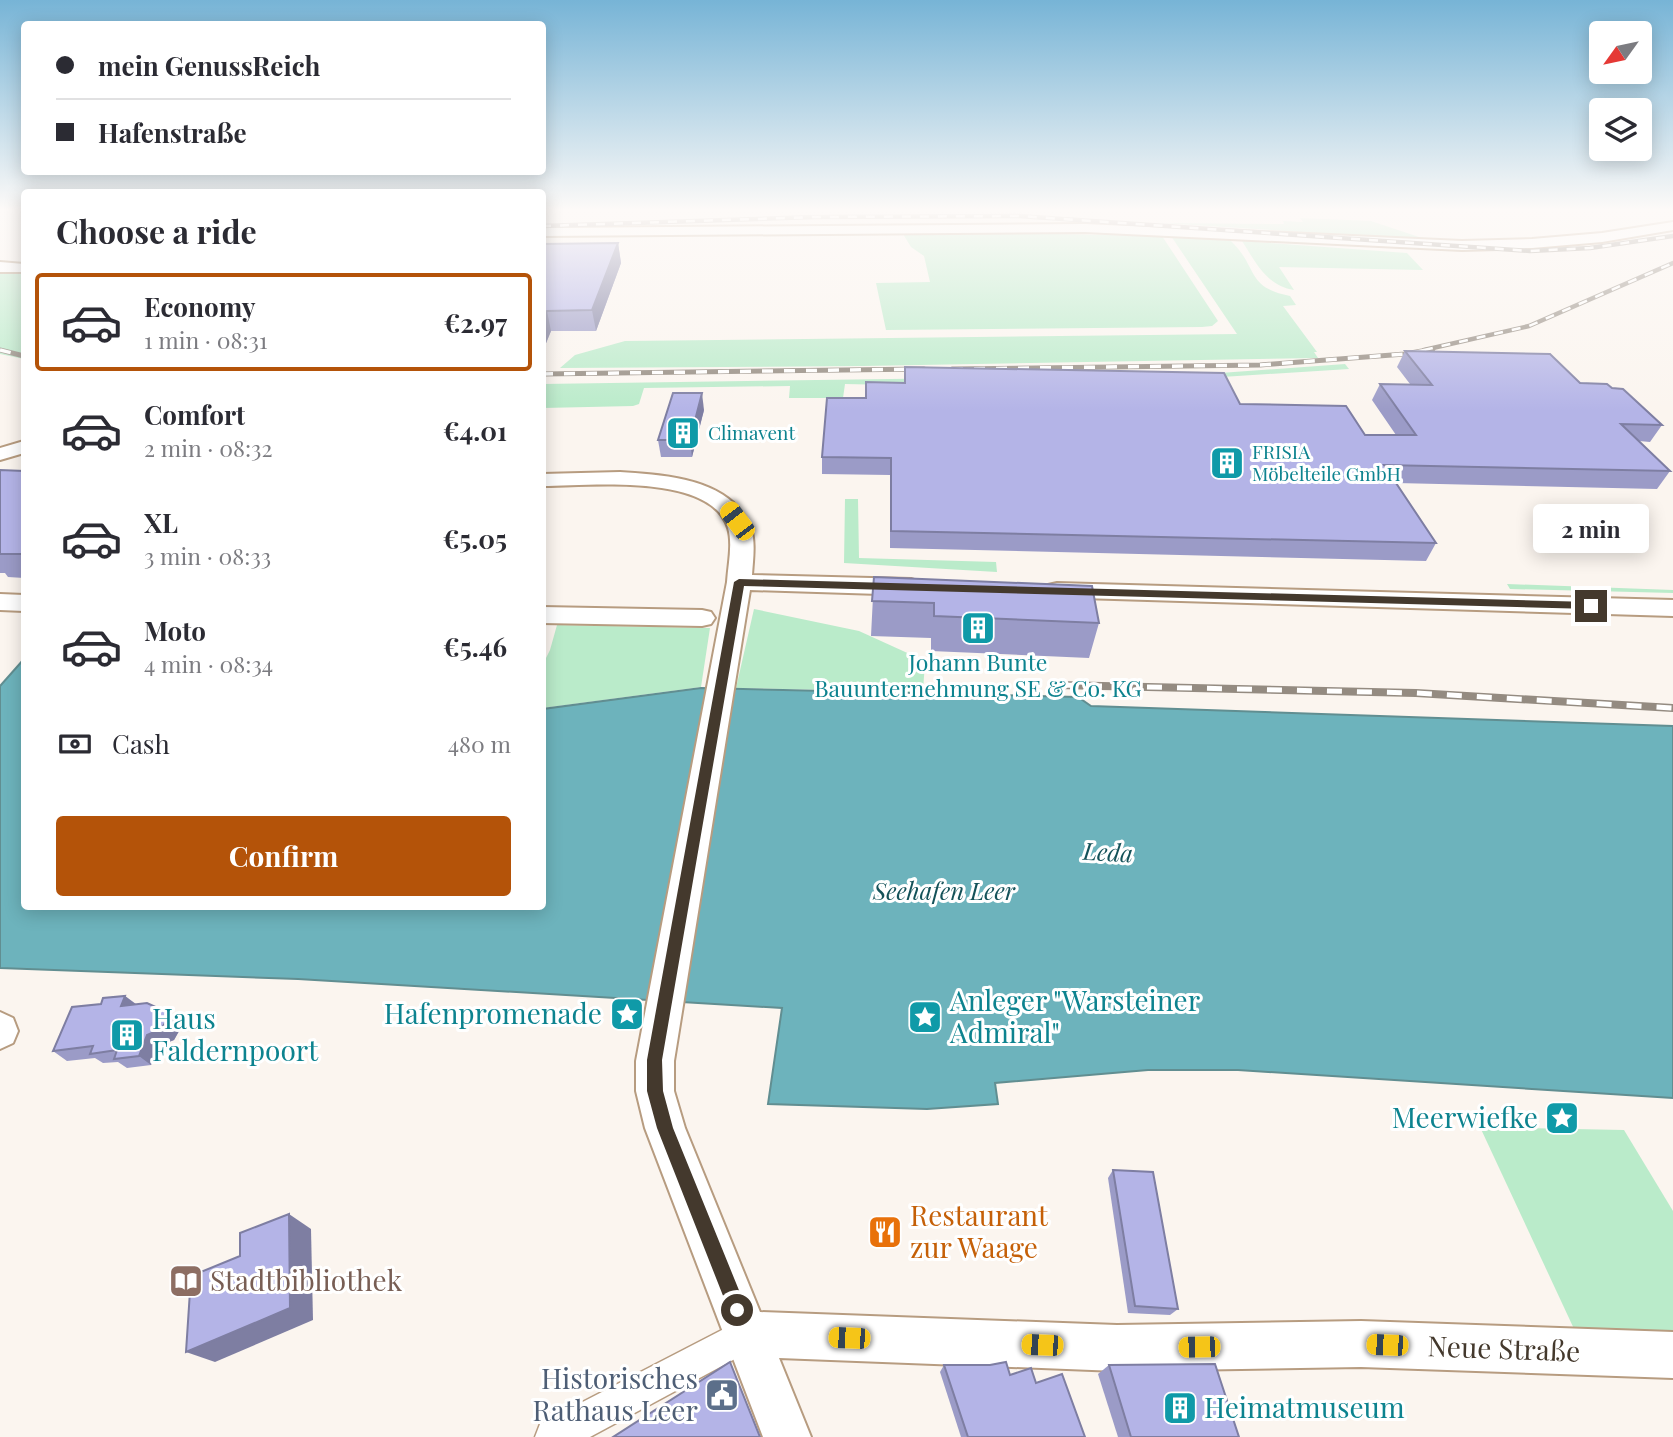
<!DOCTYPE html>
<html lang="en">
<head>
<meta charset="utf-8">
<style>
  :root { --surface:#fff; --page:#f2f2f3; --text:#2b2b33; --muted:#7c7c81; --line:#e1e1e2; --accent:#b45309 }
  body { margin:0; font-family:"Playfair Display",serif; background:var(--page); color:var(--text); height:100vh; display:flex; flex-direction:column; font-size:26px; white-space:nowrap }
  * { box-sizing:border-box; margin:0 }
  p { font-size:23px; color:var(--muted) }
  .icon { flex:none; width:38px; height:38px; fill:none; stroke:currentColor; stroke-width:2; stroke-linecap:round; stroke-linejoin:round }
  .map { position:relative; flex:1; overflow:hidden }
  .details { position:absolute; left:21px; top:189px; width:525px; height:721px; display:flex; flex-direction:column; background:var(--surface); border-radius:7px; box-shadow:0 4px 18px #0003 }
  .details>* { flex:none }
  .banner { position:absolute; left:21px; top:21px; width:525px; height:154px; border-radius:7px; box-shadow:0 4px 18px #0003; display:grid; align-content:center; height:154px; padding:0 35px; background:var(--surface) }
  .needle { width:46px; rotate:237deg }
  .fabs { position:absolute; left:1589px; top:21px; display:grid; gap:14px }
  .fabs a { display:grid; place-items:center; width:63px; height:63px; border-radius:7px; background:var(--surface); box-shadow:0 4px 18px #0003; font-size:35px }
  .end { position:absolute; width:32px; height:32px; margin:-16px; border:9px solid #44392d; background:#fff; box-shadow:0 0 0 4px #fff }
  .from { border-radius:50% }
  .bubble { position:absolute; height:49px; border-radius:7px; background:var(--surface); box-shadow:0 4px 18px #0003; font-size:23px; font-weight:700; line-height:49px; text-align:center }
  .car { position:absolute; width:21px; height:42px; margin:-21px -10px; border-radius:9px; box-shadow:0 0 5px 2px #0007; background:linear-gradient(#f5c518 24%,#345 0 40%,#f5c518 0 76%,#345 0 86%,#f5c518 0) }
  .banner b { display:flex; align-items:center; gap:24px; height:66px; font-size:26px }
  .banner b+b { border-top:2px solid var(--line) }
  .banner i { width:18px; height:18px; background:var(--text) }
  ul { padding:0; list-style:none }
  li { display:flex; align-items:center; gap:21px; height:98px; margin:0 14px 10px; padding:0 21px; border:4px solid transparent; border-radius:7px }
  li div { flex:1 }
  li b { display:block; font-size:26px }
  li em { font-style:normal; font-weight:700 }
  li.current { border-color:var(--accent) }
  li>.icon { width:63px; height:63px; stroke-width:1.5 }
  h2 { padding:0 35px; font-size:32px; line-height:84px }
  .pay { display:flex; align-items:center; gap:18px; height:77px; padding:0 35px; font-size:26px }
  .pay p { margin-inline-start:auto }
  .primary-button { display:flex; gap:14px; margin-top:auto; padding:14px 35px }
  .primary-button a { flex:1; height:80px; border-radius:7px; background:var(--accent); color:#fff; font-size:28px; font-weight:700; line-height:80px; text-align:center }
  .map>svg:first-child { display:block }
  .green { fill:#baebca }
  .water { fill:#6db3bc; stroke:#618e91; stroke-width:2 }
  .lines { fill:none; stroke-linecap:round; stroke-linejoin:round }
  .pedestrian-casing { stroke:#b79c80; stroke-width:3 }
  .minor-casing { stroke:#b79c80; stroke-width:4 }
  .pedestrian { fill:#fff; fill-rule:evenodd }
  .minor { fill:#fff; fill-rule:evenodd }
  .rail-far2-casing { stroke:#948b81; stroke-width:4.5 }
  .rail-far1-casing { stroke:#948b81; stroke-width:5 }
  .rail-casing { stroke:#948b81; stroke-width:8 }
  .rail-far2 { stroke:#fff; stroke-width:2.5; stroke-dasharray:9; stroke-linecap:butt }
  .rail-far1 { stroke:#fff; stroke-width:3.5; stroke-dasharray:11; stroke-linecap:butt }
  .rail { stroke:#fff; stroke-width:5; stroke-dasharray:15; stroke-linecap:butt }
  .wall { fill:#9b9bc7 }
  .shaded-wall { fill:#7e7ea2 }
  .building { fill:#b4b4e7; stroke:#7e7ea2; stroke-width:2 }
  .route { fill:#44392d }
  .labels { text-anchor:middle; stroke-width:6; stroke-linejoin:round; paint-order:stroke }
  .far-culture-label { font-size:19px; fill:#0d838f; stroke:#fff; text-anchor:start }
  .culture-label { font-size:23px; fill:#0d838f; stroke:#fff }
  .water-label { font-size:24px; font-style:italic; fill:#145259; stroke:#fff }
  .near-culture-label { font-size:28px; fill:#0d838f; stroke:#fff; text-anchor:start }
  .near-food-label { font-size:28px; fill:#c56008; stroke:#fff; text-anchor:start }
  .near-education-label { font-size:28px; fill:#785e54; stroke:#fff; text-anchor:start }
  .near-street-label { font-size:28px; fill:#44392d; stroke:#fff }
  .near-service-label { font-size:28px; fill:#4e5e75; stroke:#fff; text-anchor:end }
</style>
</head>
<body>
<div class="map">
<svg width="1673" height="1437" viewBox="0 0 1673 1437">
  <rect width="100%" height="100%" fill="#fbf5ef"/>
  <g class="green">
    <path d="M1300,218L1371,221L1428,240L1161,223L1284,224L1283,221L1303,222Z"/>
    <path d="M1009,233L1162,236L1218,321L1212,326L1202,327L886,330L876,283L930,282L924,256L911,247L903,234Z"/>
    <path d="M1171,236L1231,241C1259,268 1245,287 1290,296L1296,305L1283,306L1317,352H1314L1318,358L863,366L560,368L575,355L625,341L1237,334Z"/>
    <path d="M1242,241L1407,253L1423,270L1279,267L1294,290C1267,286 1256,263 1242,241Z"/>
    <path d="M0,273L24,274V359L0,354Z"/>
    <path d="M1345,364L1349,369L1191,379L1192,375Z"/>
    <path d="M1167,375L891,385L845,384L843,398H789L790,386L644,388L639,404L633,406L543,408L542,384Z"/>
    <path d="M845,499H858L859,558L996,562L997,572L844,563Z"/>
    <path d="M1507,584L1673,590V593L1510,589Z"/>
    <path d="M754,609L859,631L925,661L923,692L736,688Z"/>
    <path d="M557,625L710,628L701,687L543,708V664L550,650Z"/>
    <path d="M1480,1127L1624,1130L1673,1211V1335L1575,1331Z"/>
  </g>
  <path class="water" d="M24,659V906H542L543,709L701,688L1078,697L1091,706L1673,726V1098L1238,1070H1148L995,1083L998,1104L927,1109L768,1104L782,1008L298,979L0,968V686Z"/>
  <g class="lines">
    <g class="pedestrian-casing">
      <path id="pedestrian" d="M747,1317L759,1322L764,1334L759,1346L590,1437H535L540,1424Z"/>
    </g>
    <g class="minor-casing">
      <g id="minor">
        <path d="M1673,222V230L1602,242L1532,248L1462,250L1085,232L542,236V228L1085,224L1462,241L1532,239L1602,233Z"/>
        <path d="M0,262L24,264V272H0Z"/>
        <path d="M24,441V453L0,460V448Z"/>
        <path d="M620,472C665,475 729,478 750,526C756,540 753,560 752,575L911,579L920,582L923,587L920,592L911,595L750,590L674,1061V1091L685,1128L760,1312L1117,1325L1361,1321L1673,1332V1378L1361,1367L1117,1371L779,1358L811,1437H763L645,1128L636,1091V1061L727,582C728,565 733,544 728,528C711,472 587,486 542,486V474Z"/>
        <path d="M1057,583L1673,600V616L1048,597L1045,591L1048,585Z"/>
        <path d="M0,594L24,595V611L0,610Z"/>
        <path d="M542,607L702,610L711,612L715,618L711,624L702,626L542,623Z"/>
        <path d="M0,1012L13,1018L18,1031L13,1043L0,1049Z"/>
      </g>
    </g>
    <use href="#pedestrian" class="pedestrian"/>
    <use href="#minor" class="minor"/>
    <g class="rail-far2-casing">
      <g id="rail-far2">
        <path d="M542,226L815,217L1019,216L1530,251L1590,248L1673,236"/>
        <path d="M1424,350L1529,326L1673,263"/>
      </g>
    </g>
    <g class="rail-far1-casing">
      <g id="rail-far1">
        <path d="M0,350L24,356"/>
        <path d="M952,369L1260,365L1405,354L1433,349"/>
        <path d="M542,374L924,369"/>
      </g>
    </g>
    <g class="rail-casing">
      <path id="rail" d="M1057,685L1416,693L1673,708"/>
    </g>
    <use href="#rail-far2" class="rail-far2"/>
    <use href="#rail-far1" class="rail-far1"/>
    <use href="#rail" class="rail"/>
  </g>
  <g class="wall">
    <path d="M618,243L621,263L596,331H551L544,348H542V244Z"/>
    <path d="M1405,351L1612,388L1662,425L1650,442L1639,441L1670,471L1657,489L1396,483L1436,543L1426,561L890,548V475L822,474V457L866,398L904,383L905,367L1240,404L1365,435H1396L1372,400L1380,384H1410L1397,367Z"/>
    <path d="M704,410L692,457H661L658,440Z"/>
    <path d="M0,470L24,471V578L8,577L5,573H0Z"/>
    <path d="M874,577L1099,623L1089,658L931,651V638L871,636Z"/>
    <path d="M125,996L136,1004L183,1024L174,1040L159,1046L151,1065L127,1068L118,1062L103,1063L95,1058L67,1061L53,1051L101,1004Z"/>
    <path d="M1113,1170L1178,1309L1170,1315L1128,1313L1108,1178Z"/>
    <path d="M944,1365L1010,1375L1036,1383L1085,1437H961L940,1372Z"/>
    <path d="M1109,1365L1239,1437H1118L1098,1374Z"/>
  </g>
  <g class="shaded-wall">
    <path d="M618,243L621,263L596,331L592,310Z"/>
    <path d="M547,311L551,331L544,348L542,343V319Z"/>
    <path d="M702,393L704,410L692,457L690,440Z"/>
    <path d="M125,996L138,1006H121Z"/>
    <path d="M171,1014L183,1024L174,1040L159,1046L151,1065L139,1056L147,1035Z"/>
    <path d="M289,1214L311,1229L313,1320L215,1362L186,1352Z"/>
  </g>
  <g class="building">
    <path d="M618,243L592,310L547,311L542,319V244Z"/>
    <path d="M1405,351L1550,354L1580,383L1607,384L1612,388L1623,389L1662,425L1621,424L1670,471L1384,465L1436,543L891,531V458L822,457L827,398H866V382L905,383V367L1224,373L1240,404L1346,406L1365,435H1416L1380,384L1432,385Z"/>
    <path d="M673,393H702L690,440H658Z"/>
    <path d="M0,470L24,471V551L22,554H0Z"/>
    <path d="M874,577L1092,586L1099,623L934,616V603L872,601Z"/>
    <path d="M125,996L121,1006L147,1003L171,1014L161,1029L147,1035L139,1056L114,1059L117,1050L90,1054L93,1046L53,1051L72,1007L101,1004L103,998Z"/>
    <path d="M1113,1170L1153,1172L1178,1309L1135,1306Z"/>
    <path d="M289,1214L290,1308L186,1352L191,1276L240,1256V1233Z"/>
    <path d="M730,1362L760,1437H613Z"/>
    <path d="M1006,1362L1010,1375L1031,1368L1036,1383L1062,1374L1085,1437H968L944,1365H990Z"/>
    <path d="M1215,1364L1239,1437H1131L1109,1365Z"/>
  </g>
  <linearGradient id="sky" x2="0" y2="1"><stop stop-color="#77b4d6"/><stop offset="0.51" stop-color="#fdfaf8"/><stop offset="1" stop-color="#fdfaf8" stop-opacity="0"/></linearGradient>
  <rect width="1673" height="411" fill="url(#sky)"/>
  <path class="route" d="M739,579L1591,602L1596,606L1591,609L744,586L662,1060L663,1091L673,1128L747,1310L744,1316L737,1319L731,1316L657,1128L647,1091V1060L734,582Z"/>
  <defs>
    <g id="building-square" transform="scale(1.75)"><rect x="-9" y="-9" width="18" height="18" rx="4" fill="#0f9aa8" stroke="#fff"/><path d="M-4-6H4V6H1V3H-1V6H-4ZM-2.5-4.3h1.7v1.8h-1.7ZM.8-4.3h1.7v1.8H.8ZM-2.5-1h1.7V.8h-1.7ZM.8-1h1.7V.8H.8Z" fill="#fff"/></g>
    <g id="sight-square" transform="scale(1.75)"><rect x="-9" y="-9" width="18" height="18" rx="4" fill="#0f9aa8" stroke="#fff"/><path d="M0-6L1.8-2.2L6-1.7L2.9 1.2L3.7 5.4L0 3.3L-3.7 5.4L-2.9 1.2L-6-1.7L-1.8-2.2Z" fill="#fff"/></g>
    <g id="restaurant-square" transform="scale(1.75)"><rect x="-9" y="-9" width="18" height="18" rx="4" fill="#e8710a" stroke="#fff"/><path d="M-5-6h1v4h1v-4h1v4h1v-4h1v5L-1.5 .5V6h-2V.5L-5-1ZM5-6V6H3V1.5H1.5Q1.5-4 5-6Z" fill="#fff"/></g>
    <g id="library-square" transform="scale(1.75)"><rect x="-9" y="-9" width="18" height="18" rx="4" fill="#8d6e63" stroke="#fff"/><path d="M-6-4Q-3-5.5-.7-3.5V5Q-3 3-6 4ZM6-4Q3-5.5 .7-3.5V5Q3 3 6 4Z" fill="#fff"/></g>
    <g id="civic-square" transform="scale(1.75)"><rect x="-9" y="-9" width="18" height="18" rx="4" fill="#5c6f8a" stroke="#fff"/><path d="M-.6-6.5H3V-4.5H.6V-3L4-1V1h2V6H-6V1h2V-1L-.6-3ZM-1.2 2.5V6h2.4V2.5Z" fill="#fff"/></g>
  </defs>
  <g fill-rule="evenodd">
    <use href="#building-square" x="683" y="433"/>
    <use href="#building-square" x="1227" y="463"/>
    <use href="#building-square" x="978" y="628"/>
    <use href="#sight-square" x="627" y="1014"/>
    <use href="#sight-square" x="925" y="1017"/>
    <use href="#building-square" x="127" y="1035"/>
    <use href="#sight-square" x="1562" y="1118"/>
    <use href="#restaurant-square" x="885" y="1232"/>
    <use href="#library-square" x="186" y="1281"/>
    <use href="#civic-square" x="722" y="1395"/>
    <use href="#building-square" x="1180" y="1408"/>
  </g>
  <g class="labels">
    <g class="far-culture-label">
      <text x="708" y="440">Climavent</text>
      <text x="1252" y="459">FRISIA<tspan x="1252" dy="22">Möbelteile GmbH</tspan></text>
    </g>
    <g class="culture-label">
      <text x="978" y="671">Johann Bunte<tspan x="978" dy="26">Bauunternehmung SE &amp; Co. KG</tspan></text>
    </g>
    <g class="water-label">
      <text transform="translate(1108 853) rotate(3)" y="8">Leda</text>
      <text x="944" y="900">Seehafen Leer</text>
    </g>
    <g class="near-culture-label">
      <text x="950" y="1011">Anleger "Warsteiner<tspan x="950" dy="32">Admiral"</tspan></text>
      <text x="602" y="1024" text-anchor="end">Hafenpromenade</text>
      <text x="152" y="1029">Haus<tspan x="152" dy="32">Faldernpoort</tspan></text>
      <text x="1538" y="1128" text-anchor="end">Meerwiefke</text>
      <text x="1204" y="1418">Heimatmuseum</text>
    </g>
    <g class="near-food-label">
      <text x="910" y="1226">Restaurant<tspan x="910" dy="32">zur Waage</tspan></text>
    </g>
    <g class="near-education-label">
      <text x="210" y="1291">Stadtbibliothek</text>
    </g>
    <g class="near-street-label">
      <text transform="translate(1504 1349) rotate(2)" y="10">Neue Straße</text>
    </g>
    <g class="near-service-label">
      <text x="698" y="1389">Historisches<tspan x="698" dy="32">Rathaus Leer</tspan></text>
    </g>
  </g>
</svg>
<div class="fabs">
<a><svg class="needle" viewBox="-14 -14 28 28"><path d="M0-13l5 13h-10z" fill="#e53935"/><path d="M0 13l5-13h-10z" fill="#7c7c81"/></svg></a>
<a><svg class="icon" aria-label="layers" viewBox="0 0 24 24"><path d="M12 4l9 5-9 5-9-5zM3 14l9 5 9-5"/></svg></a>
</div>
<i class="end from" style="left:737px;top:1310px"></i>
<i class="end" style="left:1591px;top:606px"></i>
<div class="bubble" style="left:1533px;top:504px;width:116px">2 min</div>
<i class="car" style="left:737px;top:521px;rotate:323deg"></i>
<i class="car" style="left:849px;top:1338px;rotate:272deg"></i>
<i class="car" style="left:1042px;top:1345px;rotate:272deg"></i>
<i class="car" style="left:1387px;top:1345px;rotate:272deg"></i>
<i class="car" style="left:1199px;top:1347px;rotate:269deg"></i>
<div class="banner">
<b><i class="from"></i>mein GenussReich</b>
<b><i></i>Hafenstraße</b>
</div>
<section class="details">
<h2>Choose a ride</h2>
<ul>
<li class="current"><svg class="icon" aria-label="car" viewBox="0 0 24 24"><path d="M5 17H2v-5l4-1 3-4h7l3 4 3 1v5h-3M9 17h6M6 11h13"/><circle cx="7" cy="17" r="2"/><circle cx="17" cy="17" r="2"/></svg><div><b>Economy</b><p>1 min · 08:31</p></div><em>€2.97</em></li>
<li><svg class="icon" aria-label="car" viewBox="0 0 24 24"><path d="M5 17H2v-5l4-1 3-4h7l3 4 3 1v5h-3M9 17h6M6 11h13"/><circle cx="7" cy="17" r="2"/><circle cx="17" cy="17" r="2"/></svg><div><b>Comfort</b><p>2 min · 08:32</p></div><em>€4.01</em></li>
<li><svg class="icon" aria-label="car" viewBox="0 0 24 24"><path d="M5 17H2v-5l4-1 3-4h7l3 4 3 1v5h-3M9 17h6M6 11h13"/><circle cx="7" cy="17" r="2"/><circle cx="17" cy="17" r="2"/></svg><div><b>XL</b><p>3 min · 08:33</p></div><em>€5.05</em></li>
<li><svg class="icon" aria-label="car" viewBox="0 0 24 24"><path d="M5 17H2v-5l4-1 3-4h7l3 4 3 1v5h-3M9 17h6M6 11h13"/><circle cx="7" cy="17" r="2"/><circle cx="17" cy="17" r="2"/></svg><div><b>Moto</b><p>4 min · 08:34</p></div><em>€5.46</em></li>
</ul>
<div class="pay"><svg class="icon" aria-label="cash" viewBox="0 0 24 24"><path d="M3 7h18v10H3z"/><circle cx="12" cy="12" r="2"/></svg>Cash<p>480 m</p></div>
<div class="primary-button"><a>Confirm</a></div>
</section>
</div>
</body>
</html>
